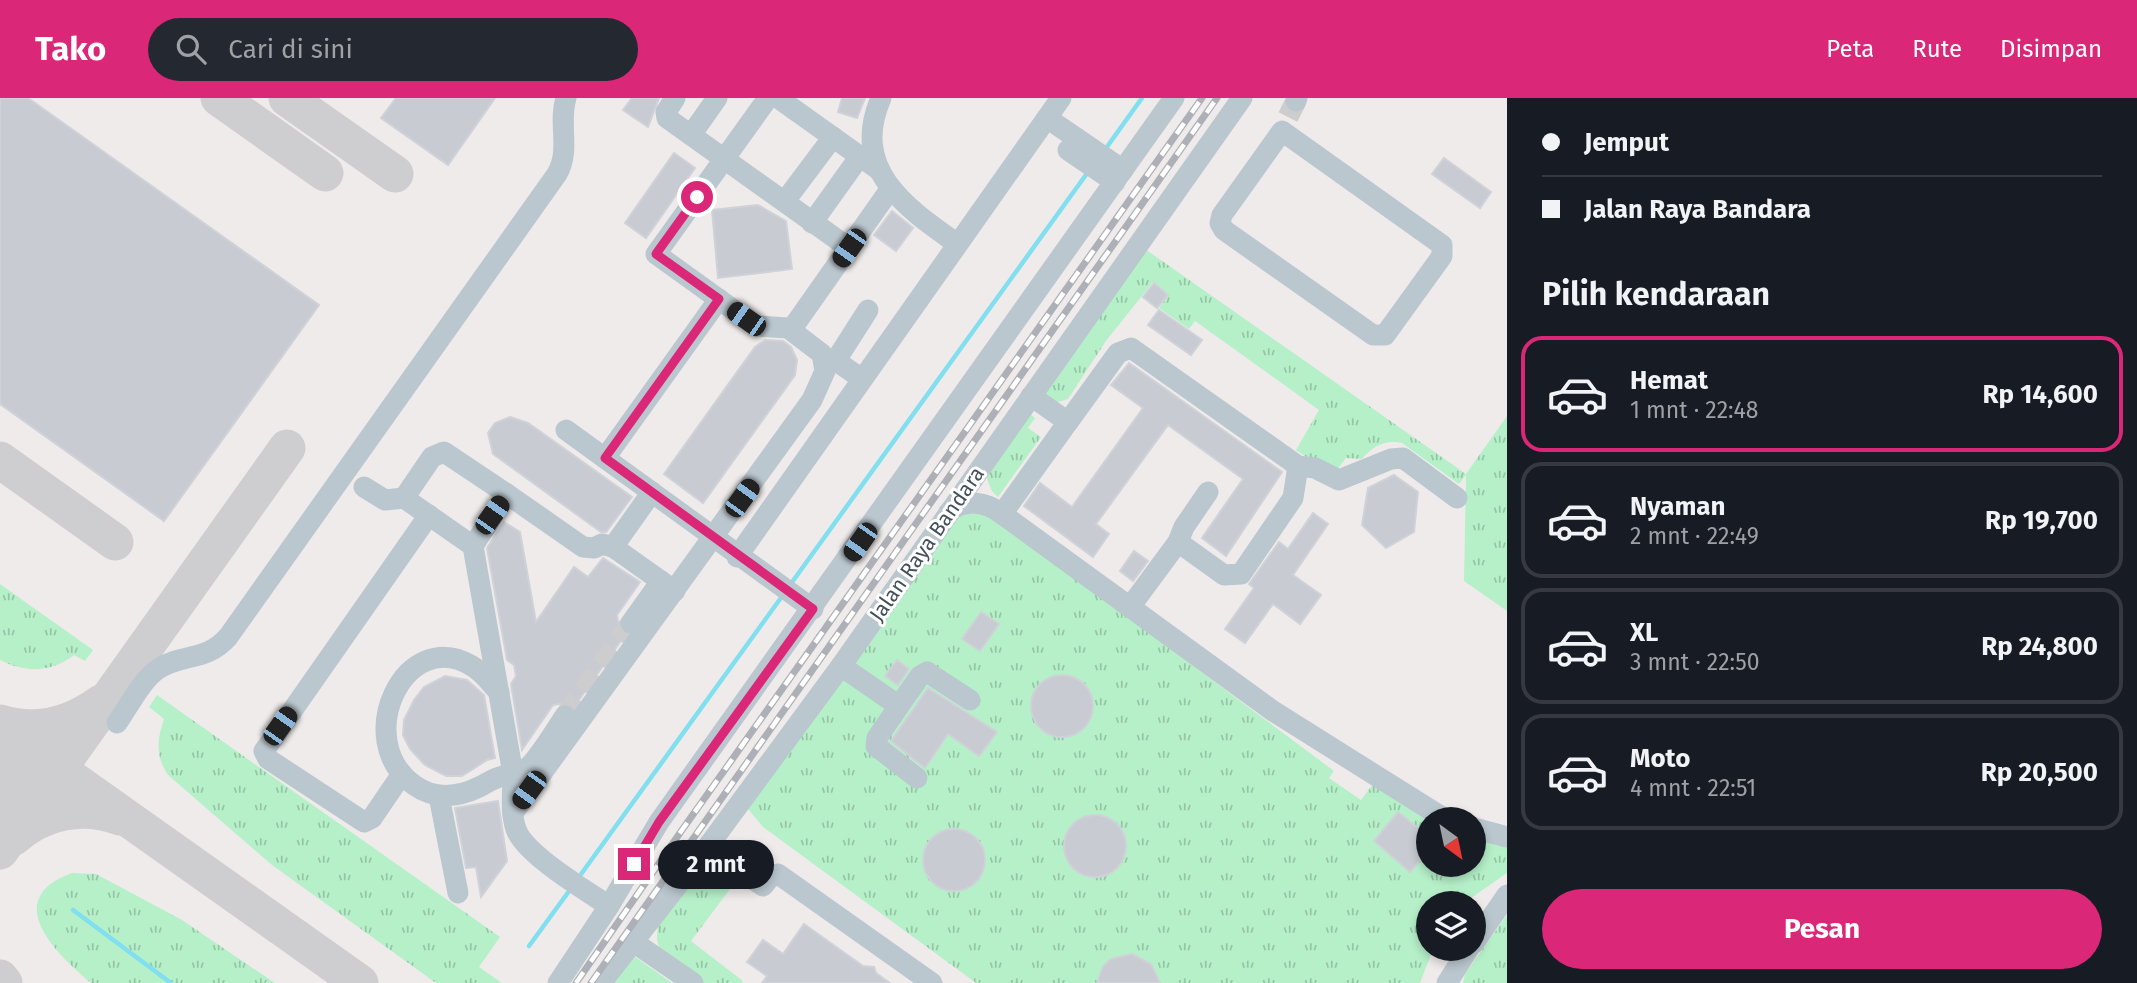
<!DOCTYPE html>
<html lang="id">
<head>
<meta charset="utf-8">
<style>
  :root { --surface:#171b24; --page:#242831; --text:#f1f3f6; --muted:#9ea1a6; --line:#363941; --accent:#db2777 }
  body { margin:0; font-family:"Fira Sans",sans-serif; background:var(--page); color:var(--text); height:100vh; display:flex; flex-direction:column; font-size:26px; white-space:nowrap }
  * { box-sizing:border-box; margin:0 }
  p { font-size:23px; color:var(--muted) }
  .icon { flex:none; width:38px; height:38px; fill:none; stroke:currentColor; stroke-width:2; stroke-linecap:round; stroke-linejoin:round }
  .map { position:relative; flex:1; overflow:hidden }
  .side { display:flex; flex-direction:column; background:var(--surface); width:630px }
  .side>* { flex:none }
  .banner { display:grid; align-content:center; height:154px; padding:0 35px; background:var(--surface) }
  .needle { width:46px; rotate:147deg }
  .controls { position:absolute; left:1416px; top:709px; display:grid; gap:14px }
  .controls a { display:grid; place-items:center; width:70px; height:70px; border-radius:50%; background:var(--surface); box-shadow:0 4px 10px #0003; font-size:35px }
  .end { position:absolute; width:32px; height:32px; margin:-16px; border:9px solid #db2777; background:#fff; box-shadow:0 0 0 4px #fff }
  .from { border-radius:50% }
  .bubble { position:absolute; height:49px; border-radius:24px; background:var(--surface); box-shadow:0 4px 10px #0003; font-size:23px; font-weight:700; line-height:49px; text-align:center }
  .car { position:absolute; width:21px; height:42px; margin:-21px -10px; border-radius:9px; box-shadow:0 0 5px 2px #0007; background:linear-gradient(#222 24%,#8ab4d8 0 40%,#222 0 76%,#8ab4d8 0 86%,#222 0) }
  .banner b { display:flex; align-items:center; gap:24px; height:66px; font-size:26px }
  .banner b+b { border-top:2px solid var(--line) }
  .banner i { width:18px; height:18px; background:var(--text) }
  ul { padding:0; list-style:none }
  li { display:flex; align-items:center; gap:21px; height:116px; margin:0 14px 10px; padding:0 21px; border:4px solid var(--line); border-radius:21px }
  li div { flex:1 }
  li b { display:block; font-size:26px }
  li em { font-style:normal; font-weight:700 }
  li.active { border-color:var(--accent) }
  li>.icon { width:63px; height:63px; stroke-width:1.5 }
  h2 { padding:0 35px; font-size:32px; line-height:84px }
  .action { display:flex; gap:14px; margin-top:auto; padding:14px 35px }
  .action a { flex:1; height:80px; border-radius:42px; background:var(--accent); color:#fff; font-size:28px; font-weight:700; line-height:80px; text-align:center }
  header { display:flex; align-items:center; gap:42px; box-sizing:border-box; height:98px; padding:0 35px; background:var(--accent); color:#fff }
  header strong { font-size:33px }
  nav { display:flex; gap:38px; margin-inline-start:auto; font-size:24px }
  .search { width:490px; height:63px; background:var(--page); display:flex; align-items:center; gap:18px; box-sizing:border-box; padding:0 24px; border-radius:38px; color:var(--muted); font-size:26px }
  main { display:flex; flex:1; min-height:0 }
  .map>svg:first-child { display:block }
  .grass { fill:url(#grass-tufts) }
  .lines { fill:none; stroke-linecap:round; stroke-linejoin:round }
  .stream { stroke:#81dfef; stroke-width:4.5 }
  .taxiway { stroke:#ceced1; stroke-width:37 }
  .building { fill:#c8cbd1; stroke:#cfd2d8; stroke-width:2 }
  .minor-tunnel { stroke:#cdccce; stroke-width:21; stroke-dasharray:21 10; stroke-linecap:butt }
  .minor { stroke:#bbc7cf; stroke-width:21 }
  .rail-casing { stroke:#adb1b7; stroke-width:7 }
  .rail { stroke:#fff; stroke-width:4.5; stroke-dasharray:13; stroke-linecap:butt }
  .route { stroke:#db2777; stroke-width:9 }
  .labels { text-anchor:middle; stroke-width:6; stroke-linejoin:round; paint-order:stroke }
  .street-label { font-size:21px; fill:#43505a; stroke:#fff }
</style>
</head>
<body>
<header>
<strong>Tako</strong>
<div class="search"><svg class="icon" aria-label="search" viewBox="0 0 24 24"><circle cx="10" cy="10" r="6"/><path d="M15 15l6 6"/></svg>Cari di sini</div>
<nav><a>Peta</a><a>Rute</a><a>Disimpan</a></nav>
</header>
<main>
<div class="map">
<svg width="1507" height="885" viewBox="0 0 1507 885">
  <defs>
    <pattern id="grass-tufts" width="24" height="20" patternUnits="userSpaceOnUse" patternTransform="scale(1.75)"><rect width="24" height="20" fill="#b6f0c9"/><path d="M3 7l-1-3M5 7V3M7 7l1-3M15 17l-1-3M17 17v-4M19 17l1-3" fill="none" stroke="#96c5a6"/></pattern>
  </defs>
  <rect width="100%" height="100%" fill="#efebeb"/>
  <g class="grass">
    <path d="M1145,151L1466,376L1507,318V513L1464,483L1466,377L1459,386L1402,345C1385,341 1373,348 1362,361L1346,360L1333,377L1296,352L1319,312L1195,223L1189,231L1159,210L1169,197L1153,184L1106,243L1068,301L1055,305L1040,297Z"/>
    <path d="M1029,315L1035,320L1028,330L1041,339L998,399L992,393L985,376Z"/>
    <path d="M959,413L987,414L1334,673L1329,680L1361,702L1373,686L1428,723V766H1474V739L1507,748V775L1464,805H1428V850L1433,851L1420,885H976L763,729L748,711Z"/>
    <path d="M0,486L93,552L85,563L74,557C51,575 25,575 0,562Z"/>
    <path d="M157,597L500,839L479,869L502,885H436L272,767L168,677C155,657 157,642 164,621L149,609Z"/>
    <path d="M716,768L733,779L729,784L733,787L691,843L743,883L741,885H702L660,854L657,841L658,824L707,770Z"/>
    <path d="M72,775L96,776L182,822L275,885H91C55,855 0,801 72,775Z"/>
    <path d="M1507,817V885H1463L1465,876Z"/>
    <path d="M631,856L672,885H605Z"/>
  </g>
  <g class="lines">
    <g class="stream">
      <path d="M1104,53L1142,0"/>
      <path d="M790,487L1088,74"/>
      <path d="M579,779L783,497"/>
      <path d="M73,812L171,885"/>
      <path d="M529,848L572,789"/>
    </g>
    <g class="taxiway">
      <path d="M219,0L325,75"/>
      <path d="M287,0L395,76"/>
      <path d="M0,362L115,444"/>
      <path d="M0,625C36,636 71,627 101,605"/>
      <path d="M0,630L360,885"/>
      <path d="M0,640C18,670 20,702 9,736"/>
      <path d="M14,739C43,713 83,705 120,719"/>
      <path d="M0,753L287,350"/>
      <path d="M0,880L4,885"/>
    </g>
  </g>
  <g class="building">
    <path d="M0,0H28L319,207L164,423L0,306Z"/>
    <path d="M396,0H495L448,67L381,20Z"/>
    <path d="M632,0H659L648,29L623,12Z"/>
    <path d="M842,0H865L857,20L838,14Z"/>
    <path d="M674,55L695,70L646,140L625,125Z"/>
    <path d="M1444,60L1491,94L1480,110L1432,76Z"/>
    <path d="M758,107L786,123L792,171L718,180L712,112Z"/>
    <path d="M892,113L913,130L896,153L874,137Z"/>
    <path d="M1154,185L1168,197L1157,210L1143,199Z"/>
    <path d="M1159,212L1202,242L1191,257L1148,227Z"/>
    <path d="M765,242L783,243L791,249L797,262L795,277L703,405L664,376L755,249Z"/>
    <path d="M1129,265L1282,374L1226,458L1202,440L1243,381L1168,327L1096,426L1109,436L1093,459L1024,408L1040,385L1072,409L1143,310L1111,287Z"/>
    <path d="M510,319L528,325L632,399L606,434H601L493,356L488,335L495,325Z"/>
    <path d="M1394,377L1418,394L1414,434L1386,450L1362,427L1368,390Z"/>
    <path d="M1313,415L1328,426L1293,477L1321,497L1300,526L1273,506L1245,545L1225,531L1254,490L1249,486L1279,444L1288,451Z"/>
    <path d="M504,424L520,434L536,524L574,469L588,479L603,460L640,484L617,517L619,530L625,537L574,609L565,605L553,607L522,652L511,586L516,578L514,567L507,562L487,450Z"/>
    <path d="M1134,453L1148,463L1133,483L1120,473Z"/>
    <path d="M981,514L999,526L980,553L962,541Z"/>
    <path d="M897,562L909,571L898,587L885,578Z"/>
    <circle cx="1062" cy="608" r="31"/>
    <path d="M445,578L467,582L484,597L495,660L487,662L462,678H446L425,667L410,651L403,637L404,622L414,602L424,589Z"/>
    <path d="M928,590L997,634L979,658L948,636L925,670L891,643Z"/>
    <path d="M498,703L507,763L481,799L476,769L466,770L455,710Z"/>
    <path d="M1398,714L1428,738V753L1410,774L1374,743Z"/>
    <circle cx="1095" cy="748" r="31"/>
    <circle cx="954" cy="762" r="31"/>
    <path d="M804,826L863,868L874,869L876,875L890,885H762L767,878L747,864L763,842L783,856Z"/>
    <path d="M1132,856L1151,866L1160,885H1097L1103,868L1111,861Z"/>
  </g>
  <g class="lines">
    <g class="minor-tunnel">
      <path d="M1288,19L1296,3"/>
      <path d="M565,618L631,525"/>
    </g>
    <g class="minor">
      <path d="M675,0L666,14L667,20L849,150"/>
      <path d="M778,0L879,72"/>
      <path d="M881,0C850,71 905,109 956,145"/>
      <path d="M1296,3L1297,0"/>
      <path d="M1047,20L1123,72"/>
      <path d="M1282,33L1442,147V158L1385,237H1373L1224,132L1220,125L1222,117Z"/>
      <path d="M691,37L717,0"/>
      <path d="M1068,52L1115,84"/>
      <path d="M785,103L833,39"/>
      <path d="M812,125L860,58"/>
      <path d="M791,232L891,90"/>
      <path d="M862,281L839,265L838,259L868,212"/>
      <path d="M1031,298L1068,324L1002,416L1273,613L1445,721"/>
      <path d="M1068,324L1118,255L1131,250L1298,368L1315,370L1339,382L1391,361L1403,360L1457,400"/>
      <path d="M566,332L813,511"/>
      <path d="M605,360L719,201"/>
      <path d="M364,389L385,402L404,400"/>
      <path d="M949,414C966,400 986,404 1002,416"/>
      <path d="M1178,444L1224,477L1241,476L1293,400L1298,368"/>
      <path d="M473,448L404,400L432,359L444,354L507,396"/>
      <path d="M613,449L675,493"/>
      <path d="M737,459L1061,0"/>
      <path d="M1130,509L1178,444L1184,429L1208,394"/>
      <path d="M631,525L661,483"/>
      <path d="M841,568L899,608L877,640L876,648L917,680"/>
      <path d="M499,594C490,585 483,574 472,568C405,527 351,642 414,687C433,701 457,700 479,689C487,685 494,680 503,678C509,676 517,676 523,673C536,666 556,631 565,618"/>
      <path d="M899,608L920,578L927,574L970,602"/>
      <path d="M117,625C129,608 141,583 158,571C182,555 206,564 228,539L557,76C571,52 558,26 566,0"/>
      <path d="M402,676L372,720L364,724L268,661L264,653L429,417"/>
      <path d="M439,698L458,795"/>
      <path d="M513,715L812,302L825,273L822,256L788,230L756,228L656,156L768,0"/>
      <path d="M1474,730L1507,739"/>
      <path d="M706,751L739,771"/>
      <path d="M751,780L763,788L771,778L778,776L932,885"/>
      <path d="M609,808C587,793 524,756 516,731C510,714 513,694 513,676L473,448L507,396L583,449L594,450L602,446L613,449L652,394"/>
      <path d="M632,843L693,885"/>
      <path d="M1474,845L1507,797"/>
      <path d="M558,885L609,808L659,724L1174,0"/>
      <path d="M601,885L706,751L841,568L1242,0"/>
      <path d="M1447,885L1469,850"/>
    </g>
    <g class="rail-casing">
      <g id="rail">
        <path d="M576,885L682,732L1202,0"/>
        <path d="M591,885L1217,0"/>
      </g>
    </g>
    <use href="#rail" class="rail"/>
  </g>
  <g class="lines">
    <path class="route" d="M634,766L659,724L813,511L605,360L719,201L656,156L697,99"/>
  </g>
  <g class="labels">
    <g class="street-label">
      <text transform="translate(927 446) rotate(-55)" y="7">Jalan Raya Bandara</text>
    </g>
  </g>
</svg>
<div class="controls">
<a><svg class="needle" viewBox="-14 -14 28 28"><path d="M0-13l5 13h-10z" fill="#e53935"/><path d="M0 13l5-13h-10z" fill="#9ea1a6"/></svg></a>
<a><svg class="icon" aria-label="layers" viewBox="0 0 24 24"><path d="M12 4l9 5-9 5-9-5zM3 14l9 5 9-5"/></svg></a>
</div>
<i class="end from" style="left:697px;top:99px"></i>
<i class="end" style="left:634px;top:766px"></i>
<div class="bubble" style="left:658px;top:742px;width:116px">2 mnt</div>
<i class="car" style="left:849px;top:150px;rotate:215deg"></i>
<i class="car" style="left:746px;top:221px;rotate:305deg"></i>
<i class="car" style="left:742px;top:400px;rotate:36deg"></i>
<i class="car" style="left:492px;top:417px;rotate:35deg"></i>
<i class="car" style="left:860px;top:444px;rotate:215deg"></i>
<i class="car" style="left:280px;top:628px;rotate:35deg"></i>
<i class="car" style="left:529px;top:692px;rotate:216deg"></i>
</div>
<section class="side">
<div class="banner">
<b><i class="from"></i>Jemput</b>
<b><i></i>Jalan Raya Bandara</b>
</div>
<h2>Pilih kendaraan</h2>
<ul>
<li class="active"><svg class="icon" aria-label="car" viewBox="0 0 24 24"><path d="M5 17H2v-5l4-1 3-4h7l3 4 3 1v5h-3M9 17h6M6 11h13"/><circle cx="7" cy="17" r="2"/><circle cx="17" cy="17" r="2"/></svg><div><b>Hemat</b><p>1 mnt · 22:48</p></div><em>Rp 14,600</em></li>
<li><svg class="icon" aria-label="car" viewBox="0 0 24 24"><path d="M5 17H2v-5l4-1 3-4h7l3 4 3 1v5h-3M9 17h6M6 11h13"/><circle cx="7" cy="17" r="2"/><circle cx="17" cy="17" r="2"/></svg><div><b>Nyaman</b><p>2 mnt · 22:49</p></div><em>Rp 19,700</em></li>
<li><svg class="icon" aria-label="car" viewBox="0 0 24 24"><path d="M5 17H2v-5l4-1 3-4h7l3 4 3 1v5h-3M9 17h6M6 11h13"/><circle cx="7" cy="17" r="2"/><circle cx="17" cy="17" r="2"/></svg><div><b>XL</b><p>3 mnt · 22:50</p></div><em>Rp 24,800</em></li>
<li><svg class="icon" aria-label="car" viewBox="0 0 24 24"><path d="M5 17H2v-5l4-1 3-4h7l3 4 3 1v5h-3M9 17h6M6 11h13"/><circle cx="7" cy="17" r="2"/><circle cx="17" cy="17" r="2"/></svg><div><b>Moto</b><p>4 mnt · 22:51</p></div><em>Rp 20,500</em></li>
</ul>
<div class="action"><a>Pesan</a></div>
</section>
</main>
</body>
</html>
